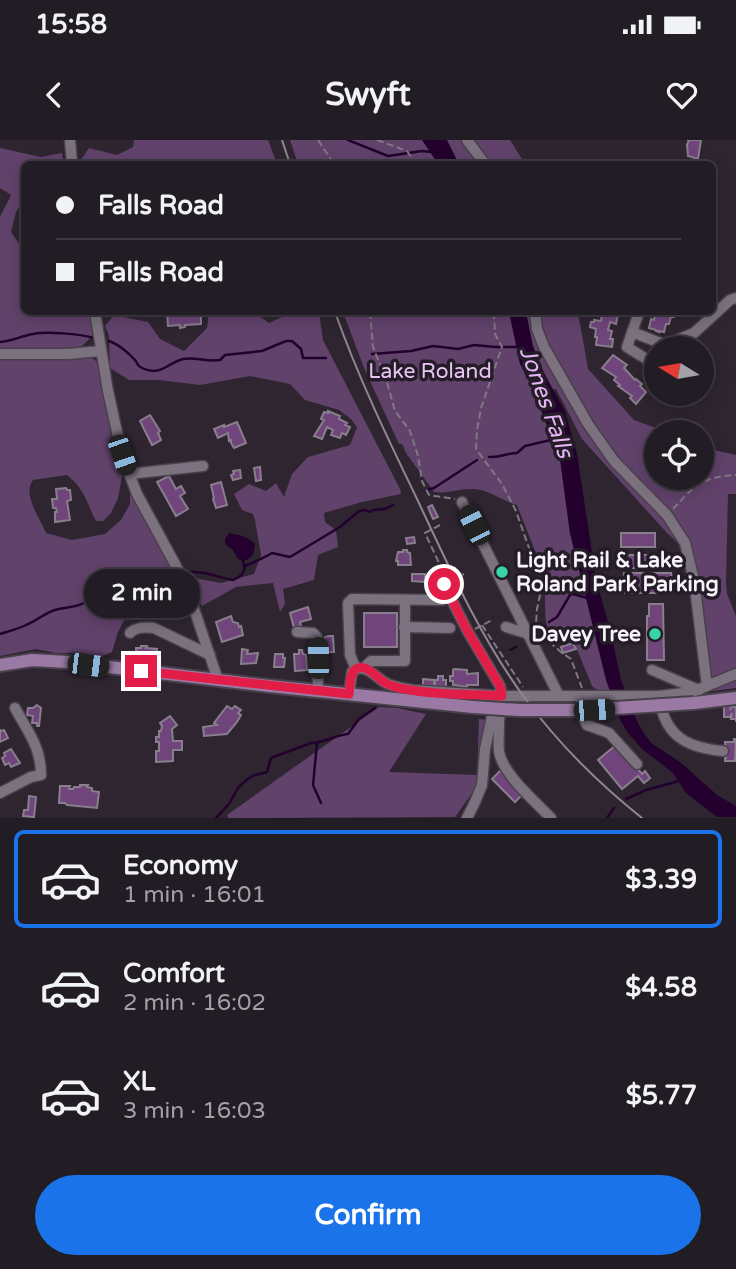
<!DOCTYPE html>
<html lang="en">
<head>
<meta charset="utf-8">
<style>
  :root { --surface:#221c25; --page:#2a252d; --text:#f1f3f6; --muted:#a2a1a7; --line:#3f3a42; --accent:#1a73e8 }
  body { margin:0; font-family:"Varela Round",sans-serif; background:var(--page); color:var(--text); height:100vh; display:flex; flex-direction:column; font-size:26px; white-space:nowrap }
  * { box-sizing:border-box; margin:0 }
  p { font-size:23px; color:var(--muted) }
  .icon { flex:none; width:38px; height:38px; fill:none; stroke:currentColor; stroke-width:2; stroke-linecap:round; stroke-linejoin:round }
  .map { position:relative; height:678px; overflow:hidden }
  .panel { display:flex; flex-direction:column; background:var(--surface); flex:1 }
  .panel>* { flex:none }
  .guide { position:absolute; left:21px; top:21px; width:695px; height:154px; border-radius:10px; box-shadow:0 4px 18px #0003,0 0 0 2px var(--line); display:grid; align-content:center; height:154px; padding:0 35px; background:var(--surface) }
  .needle { width:46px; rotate:281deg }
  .fabs { position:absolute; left:644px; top:196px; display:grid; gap:14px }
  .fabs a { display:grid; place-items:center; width:70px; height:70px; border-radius:50%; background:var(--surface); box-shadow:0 4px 18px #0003,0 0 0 2px var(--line); font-size:35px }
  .end { position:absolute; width:32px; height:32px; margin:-16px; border:9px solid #e11d48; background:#fff; box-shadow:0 0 0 4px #fff }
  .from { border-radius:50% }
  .bubble { position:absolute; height:49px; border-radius:24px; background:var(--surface); box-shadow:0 4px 18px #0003,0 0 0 2px var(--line); font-size:23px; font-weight:700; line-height:49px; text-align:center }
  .car { position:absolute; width:21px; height:42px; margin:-21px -10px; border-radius:9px; box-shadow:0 0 5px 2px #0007; background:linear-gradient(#222 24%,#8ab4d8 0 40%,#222 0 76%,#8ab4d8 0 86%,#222 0) }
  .guide b { display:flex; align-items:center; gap:24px; height:66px; font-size:26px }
  .guide b+b { border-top:2px solid var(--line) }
  .guide i { width:18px; height:18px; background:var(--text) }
  ul { padding:12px 0 0; list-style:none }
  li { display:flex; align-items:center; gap:21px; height:98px; margin:0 14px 10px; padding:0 21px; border:4px solid transparent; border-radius:10px }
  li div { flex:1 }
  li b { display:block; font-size:26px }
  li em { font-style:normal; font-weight:700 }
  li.current { border-color:var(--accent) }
  li>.icon { width:63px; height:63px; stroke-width:1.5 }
  .action { display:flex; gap:14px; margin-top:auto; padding:14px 35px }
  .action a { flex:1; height:80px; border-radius:42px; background:var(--accent); color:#fff; font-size:28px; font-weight:700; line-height:80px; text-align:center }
  .status { display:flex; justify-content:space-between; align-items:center; height:49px; padding:0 35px; background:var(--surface); direction:ltr }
  .status svg { height:19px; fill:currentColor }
  header { display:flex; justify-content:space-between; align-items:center; height:91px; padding:0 35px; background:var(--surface); font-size:32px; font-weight:700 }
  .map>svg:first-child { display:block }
  .green { fill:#61426b }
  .water { fill:#23002d }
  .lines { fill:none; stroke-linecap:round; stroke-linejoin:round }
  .stream { stroke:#23002d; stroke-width:2.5 }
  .building { fill:#6f457c; stroke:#897e8c; stroke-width:2 }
  .minor-casing { stroke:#48404a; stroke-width:13 }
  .major-casing { stroke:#48404a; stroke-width:16 }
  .path { stroke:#7f7882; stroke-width:2; stroke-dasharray:7 3.5; stroke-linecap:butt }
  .minor { stroke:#7b717f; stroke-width:10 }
  .major { stroke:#9a7aa4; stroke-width:12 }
  .tram { stroke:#8e8690; stroke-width:2 }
  .major-bridge-casing { stroke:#48404a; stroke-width:16; stroke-linecap:butt }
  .major-bridge { stroke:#9a7aa4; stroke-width:12 }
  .route { stroke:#e11d48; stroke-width:9 }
  .poi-dot { fill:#39d4a5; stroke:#241c27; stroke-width:2.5 }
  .labels { text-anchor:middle; stroke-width:7; stroke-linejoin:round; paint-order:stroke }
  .park-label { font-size:21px; fill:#e9c4f5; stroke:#241c27 }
  .poi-label { font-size:21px; font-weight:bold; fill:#f8f2fa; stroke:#241c27; text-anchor:start }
  .water-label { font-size:23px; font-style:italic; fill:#e6b5f5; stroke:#241c27 }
</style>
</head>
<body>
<div class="status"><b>15:58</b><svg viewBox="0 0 49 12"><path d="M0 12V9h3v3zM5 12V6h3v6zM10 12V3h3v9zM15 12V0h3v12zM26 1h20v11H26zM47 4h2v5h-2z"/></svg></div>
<header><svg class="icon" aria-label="back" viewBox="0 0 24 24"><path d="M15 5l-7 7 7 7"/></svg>Swyft<svg class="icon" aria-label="heart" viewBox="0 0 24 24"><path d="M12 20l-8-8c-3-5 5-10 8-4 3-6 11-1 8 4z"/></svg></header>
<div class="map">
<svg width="736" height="678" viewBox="0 0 736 678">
  <rect width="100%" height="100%" fill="#2e2531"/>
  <g class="green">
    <path d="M134,0H268L277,24H80V21L89,8L117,15L133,7Z"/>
    <path d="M290,0H510L525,24H298Z"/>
    <path d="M0,8L41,17L62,13L64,24H24V58L16,72L11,92L24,111V172H89L93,195L81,207L0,213V77L11,55L0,48Z"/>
    <path d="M209,172H254L269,183L282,177V172H319L323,200L400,349L401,354L362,362L324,373L325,382L336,390L338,407L318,415L314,440L283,449L285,464L280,472L273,443L236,447L202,466L192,444L194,438L221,443L254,434L261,415L255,380L253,374L242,370L234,354L249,344L266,351L276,343L284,357L292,334L308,317L350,305L357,287L351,279L339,270L305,260L290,244L250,236L200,245L159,240H129L110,228L109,196L105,186L114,175L148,182L160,199L184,211L207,188Z"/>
    <path d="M343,172H578L588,229L634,280L667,292H656V338H702V306L714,310L736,315V354H728L726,442L727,454L736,476V548L704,552L693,456L684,408L667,393L582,299L556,249L536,256L560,319L570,393L610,551L597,550L592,546L574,502L569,497L560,499L551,496C542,480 547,463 544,446C540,418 527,392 517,365C502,361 490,350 474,349C460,348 448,354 434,352L406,313L402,304H399L364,228Z"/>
    <path d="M0,216L90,217L96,221L99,226L123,331L118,358L111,373L103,381H96C86,362 85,349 67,335L33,340C22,355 40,378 46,393L72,400L105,394L121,380L130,364V351C144,376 183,437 175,464L160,471L139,467L128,473L118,492L112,512L98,518L92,517L83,513H56L36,509L0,516Z"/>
    <path d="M379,567L397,568L426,574L389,632L477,635L479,579L487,580L485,635L455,677L228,678L227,675Z"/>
  </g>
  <g class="water">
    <path d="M422,0H447L459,24H438Z"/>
    <path d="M509,172H526L533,206L544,233L565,271L577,314L596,439L610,489L621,540L637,581L643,592L651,603L680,622L717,655L736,666V677H717L686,653L673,633L642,609L628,593L620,580L606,540L570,393L560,319L532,247L520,224Z"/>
    <path d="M229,393C239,395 248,396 255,404C254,413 253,419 243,421L238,419L233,410L225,404V399Z"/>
  </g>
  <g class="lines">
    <g class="stream">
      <path d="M348,0L388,16L422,11L432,12"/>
      <path d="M109,201C118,204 129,213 135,220C139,225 136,225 142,228C161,237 167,223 183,219C196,217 207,222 220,220L225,215L262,211L286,201H292L301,209L303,218H326"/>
      <path d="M0,202C12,201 21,196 33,194C46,191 80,194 94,198"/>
      <path d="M372,214L411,211L433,206L458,209L474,205L495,207H517"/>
      <path d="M489,317C500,318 507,313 517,313L525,306L555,299"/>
      <path d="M427,350L434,348L477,320"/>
      <path d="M245,426C254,422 264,418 272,413L290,417L340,387L359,371L364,370L370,372L373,370L385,369L393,365"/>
      <path d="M157,429L176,433"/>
      <path d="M190,432C209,431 215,437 233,440C242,436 247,432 243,421"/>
      <path d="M549,482L557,477L570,455L573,454L587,458"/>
      <path d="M0,494C9,491 18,489 26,485C36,481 45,473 55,470C66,467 76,468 86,462C99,454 106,440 121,436C135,433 150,439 164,436L167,432"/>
      <path d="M510,510L516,507"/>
      <path d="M317,603L313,645L321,663"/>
      <path d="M626,659L646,650L679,641"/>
      <path d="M216,678L229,664L238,648L244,642L252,636L267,632L271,618L311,603C324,603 335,595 348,594L359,579L375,568"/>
      <path d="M607,678L614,668"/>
    </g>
  </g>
  <g class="building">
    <path d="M687,0H701L698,19L688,16L687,5L689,0Z"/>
    <path d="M167,172H197V174H201V184L185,185V187L180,188V185L168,186Z"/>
    <path d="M598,172H616L615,175H618L616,184L610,182L608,190L612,191L610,199H613L612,207L596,205L597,197H595L596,189L590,187L591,182H594V180L601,181L602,173Z"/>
    <path d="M659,172H676L674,177H671L669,184H666L664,192L659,191V192L656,191V190L649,188L651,179L654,180L655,173H659Z"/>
    <path d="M613,215L627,225L624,228L635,240L636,239L642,244L640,246L646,252L636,264L630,258L632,256L618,246L620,245L614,240L616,237L602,228Z"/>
    <path d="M328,271L340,276L339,279L347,283L345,285L350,287L346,295L342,293L340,298L331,295L333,290L327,287L322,299L314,296L324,280L321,279L324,272L328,273Z"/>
    <path d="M150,275L160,291L158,293L161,300L152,305L140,281Z"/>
    <path d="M237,282L246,303L234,308L231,303V300L229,301L228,293L218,298L214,289L224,285V287Z"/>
    <path d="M260,327L261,340L256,341L254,328Z"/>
    <path d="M240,330L241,338L233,340L231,335L234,334L233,331Z"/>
    <path d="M169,336L176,349L181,346L185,353L180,356L188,369L176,376L157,342Z"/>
    <path d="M221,342L227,365L216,368L213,359L214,358L211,345Z"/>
    <path d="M66,348L67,350H70L71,360L67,361L70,380L55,382V372H57L56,368H53L52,359H57L56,349Z"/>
    <path d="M432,365L438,377L433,379L428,367Z"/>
    <rect x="621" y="393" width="34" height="14"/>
    <path d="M414,397L415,403L407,404L406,398Z"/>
    <path d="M403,410H407V412L410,413L411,425H398V421H396L398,412H403Z"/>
    <rect x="620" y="415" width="48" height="13"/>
    <path d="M624,433H671L673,453H625V446H623Z"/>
    <path d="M412,434H425V442L412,441Z"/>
    <path d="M649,464H663L664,520H647V476H649Z"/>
    <path d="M308,467L311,479L300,482L301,486L294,488L290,473Z"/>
    <rect x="364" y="473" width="33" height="34"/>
    <path d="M231,476L233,482L238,483L239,487L241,486L243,495L222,502L216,482Z"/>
    <path d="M329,496H333L334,512H324L325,497Z"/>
    <path d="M573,503L576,509L563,513L561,507Z"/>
    <path d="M141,506H147L146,508L157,509L156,516L136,515V508H141Z"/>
    <path d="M242,509L248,510L247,514L258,513L256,523L241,524Z"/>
    <path d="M299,510H302L303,514L306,515L307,530L295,531L294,514H299Z"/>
    <path d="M275,514H283V518H285L284,527H274Z"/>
    <path d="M454,529L467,530V534L478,533V545H467V547L453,545V541H450V536H453V530Z"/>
    <path d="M438,536H443V540H446V547L435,546V540H438Z"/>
    <path d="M423,539L434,540V546L423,545Z"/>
    <path d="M37,565L41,568L39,586H37V583H32L33,576L27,575L28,568H33Z"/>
    <path d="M227,566L232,569L235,566L241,570L238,573L241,575L237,582L227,594L204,596L203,587L217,585L214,583Z"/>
    <path d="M724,566H731L730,570L731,567H736V582V579H731L732,573L730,577H724Z"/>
    <path d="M170,576L177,585L172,589L173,601H182V610H173V621L156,622V611H159V602H156V597H159V591H161L162,586L160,583Z"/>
    <path d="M0,590L1,591L4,590L8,598L0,602Z"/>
    <path d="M734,599H736L735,621H725V618H726L725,602H734Z"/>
    <path d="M617,602L642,634L645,631L650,638L644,643L638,636L622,649L598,620L616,605Z"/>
    <path d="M11,609L20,623L11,627L9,623L5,625L2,618L5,616L4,613Z"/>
    <path d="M501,630L524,653L515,662L492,639Z"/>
    <path d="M80,645H88L87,647L92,648V651L99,652L97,668L67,665L65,663H59L60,646H70L69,649H73L74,647H80Z"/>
    <path d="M29,656L36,657L34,677L23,676L24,670H28Z"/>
  </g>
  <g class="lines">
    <g class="minor-casing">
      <g id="minor">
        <path d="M70,0L72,24"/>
        <path d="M467,0L485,24"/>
        <path d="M95,172L108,251L122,315L137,354L175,424L188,451L218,540"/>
        <path d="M535,172L537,189L544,207L588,284L614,321L667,375L685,403L694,440L707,546"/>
        <path d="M639,172L627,207L651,222L656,217"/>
        <path d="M632,192L668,206"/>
        <path d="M666,208L672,202L694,193L730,160L736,158"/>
        <path d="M0,214H68L101,211"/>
        <path d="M129,334L203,326"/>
        <path d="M462,362L559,556"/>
        <path d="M438,433L467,490L500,546C503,559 499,571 499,584C499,593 498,604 499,612C504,636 535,661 551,678"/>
        <path d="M404,487L450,488"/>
        <path d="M506,487L529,494"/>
        <path d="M297,492L313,493L317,497L318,551"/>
        <path d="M130,493C135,487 147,487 154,488L210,515"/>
        <path d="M364,528L371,521H405V460"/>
        <path d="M356,529L350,515L348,463L352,459L442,460"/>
        <path d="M652,530L699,550"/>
        <path d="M349,554L352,532L359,528C371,529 375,536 384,542C392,547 402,548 412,550L502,556H659L692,552L736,534"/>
        <path d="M660,560C665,597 689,608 723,611"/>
        <path d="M578,566L587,585L609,593L637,624"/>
        <path d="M0,653L31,637L41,635C41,607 28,592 15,568"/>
        <path d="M467,678L475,662L482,645L485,609L492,576L499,575"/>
      </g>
    </g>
    <g class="major-casing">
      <g id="major">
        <path d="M0,525L32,520L67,522L269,546L473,567"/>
        <path d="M694,563L736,558"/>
      </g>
    </g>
    <g class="path">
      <path d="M318,0L334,24"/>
      <path d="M377,0L407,11L416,24"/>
      <path d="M370,172L373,207L387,242L395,271L410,291L418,316L422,341L429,355L455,359"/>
      <path d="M494,172L495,194L502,207L481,268L477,290L476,309L502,344L516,371L529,408L537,426L542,446L537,469L536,484L540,492L551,503L562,513L571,519L582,548"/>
      <path d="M673,369C695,345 702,337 736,335"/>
      <path d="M440,385L425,393L440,425"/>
      <path d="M453,440L464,434"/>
      <path d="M482,485L523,547"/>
      <path d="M475,489L492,480"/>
    </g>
    <use href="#minor" class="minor"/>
    <use href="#major" class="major"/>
    <g class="tram">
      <path d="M282,0L290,24"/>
      <path d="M335,172C358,237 388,299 418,361C449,427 480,497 524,557C557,602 598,643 642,678"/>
    </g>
    <g class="major-bridge-casing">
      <path id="major-bridge" d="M473,567L519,570H584L694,563"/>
    </g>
    <use href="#major-bridge" class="major-bridge"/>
  </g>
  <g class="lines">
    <path class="route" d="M141,531L349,554C350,547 349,533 356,529C366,523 376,537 384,542C388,545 393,546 399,548C432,555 468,554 502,556L500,546L467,490L444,444"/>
  </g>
  <g class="poi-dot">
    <circle cx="502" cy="432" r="7"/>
    <circle cx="655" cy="494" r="7"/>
  </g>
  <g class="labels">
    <g class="park-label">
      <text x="430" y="238">Lake Roland</text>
    </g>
    <g class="poi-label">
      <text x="516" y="427">Light Rail &amp; Lake<tspan x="516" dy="24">Roland Park Parking</tspan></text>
      <text x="641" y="501" text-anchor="end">Davey Tree</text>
    </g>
    <g class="water-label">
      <text transform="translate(547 262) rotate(70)" y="8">Jones Falls</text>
    </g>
  </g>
</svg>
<div class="fabs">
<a><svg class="needle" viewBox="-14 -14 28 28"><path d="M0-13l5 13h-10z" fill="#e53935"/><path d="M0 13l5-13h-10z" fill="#a2a1a7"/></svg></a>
<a><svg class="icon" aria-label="locate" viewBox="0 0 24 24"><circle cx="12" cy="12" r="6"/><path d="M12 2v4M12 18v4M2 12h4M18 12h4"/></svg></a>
</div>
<i class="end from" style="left:444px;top:444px"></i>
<i class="end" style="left:141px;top:531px"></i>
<div class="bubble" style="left:84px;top:429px;width:116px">2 min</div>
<i class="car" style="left:122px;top:315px;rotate:161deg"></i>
<i class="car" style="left:474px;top:385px;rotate:333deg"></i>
<i class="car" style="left:318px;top:518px;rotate:359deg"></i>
<i class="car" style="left:88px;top:525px;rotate:97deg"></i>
<i class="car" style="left:594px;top:570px;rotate:87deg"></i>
<div class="guide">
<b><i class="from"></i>Falls Road</b>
<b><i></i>Falls Road</b>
</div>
</div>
<section class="panel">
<ul>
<li class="current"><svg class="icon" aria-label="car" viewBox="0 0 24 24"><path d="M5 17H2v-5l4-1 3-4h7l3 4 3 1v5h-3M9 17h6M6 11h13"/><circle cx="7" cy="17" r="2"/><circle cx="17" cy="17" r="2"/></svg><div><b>Economy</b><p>1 min · 16:01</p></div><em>$3.39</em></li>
<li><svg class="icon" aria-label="car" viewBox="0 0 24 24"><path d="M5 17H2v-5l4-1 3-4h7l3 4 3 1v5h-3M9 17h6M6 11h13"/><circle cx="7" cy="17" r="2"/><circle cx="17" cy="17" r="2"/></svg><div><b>Comfort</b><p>2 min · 16:02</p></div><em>$4.58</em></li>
<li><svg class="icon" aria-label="car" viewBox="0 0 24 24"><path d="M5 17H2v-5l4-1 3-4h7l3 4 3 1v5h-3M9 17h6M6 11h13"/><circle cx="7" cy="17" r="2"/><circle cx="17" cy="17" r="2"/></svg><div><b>XL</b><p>3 min · 16:03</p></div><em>$5.77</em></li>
</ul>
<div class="action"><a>Confirm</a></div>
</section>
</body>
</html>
